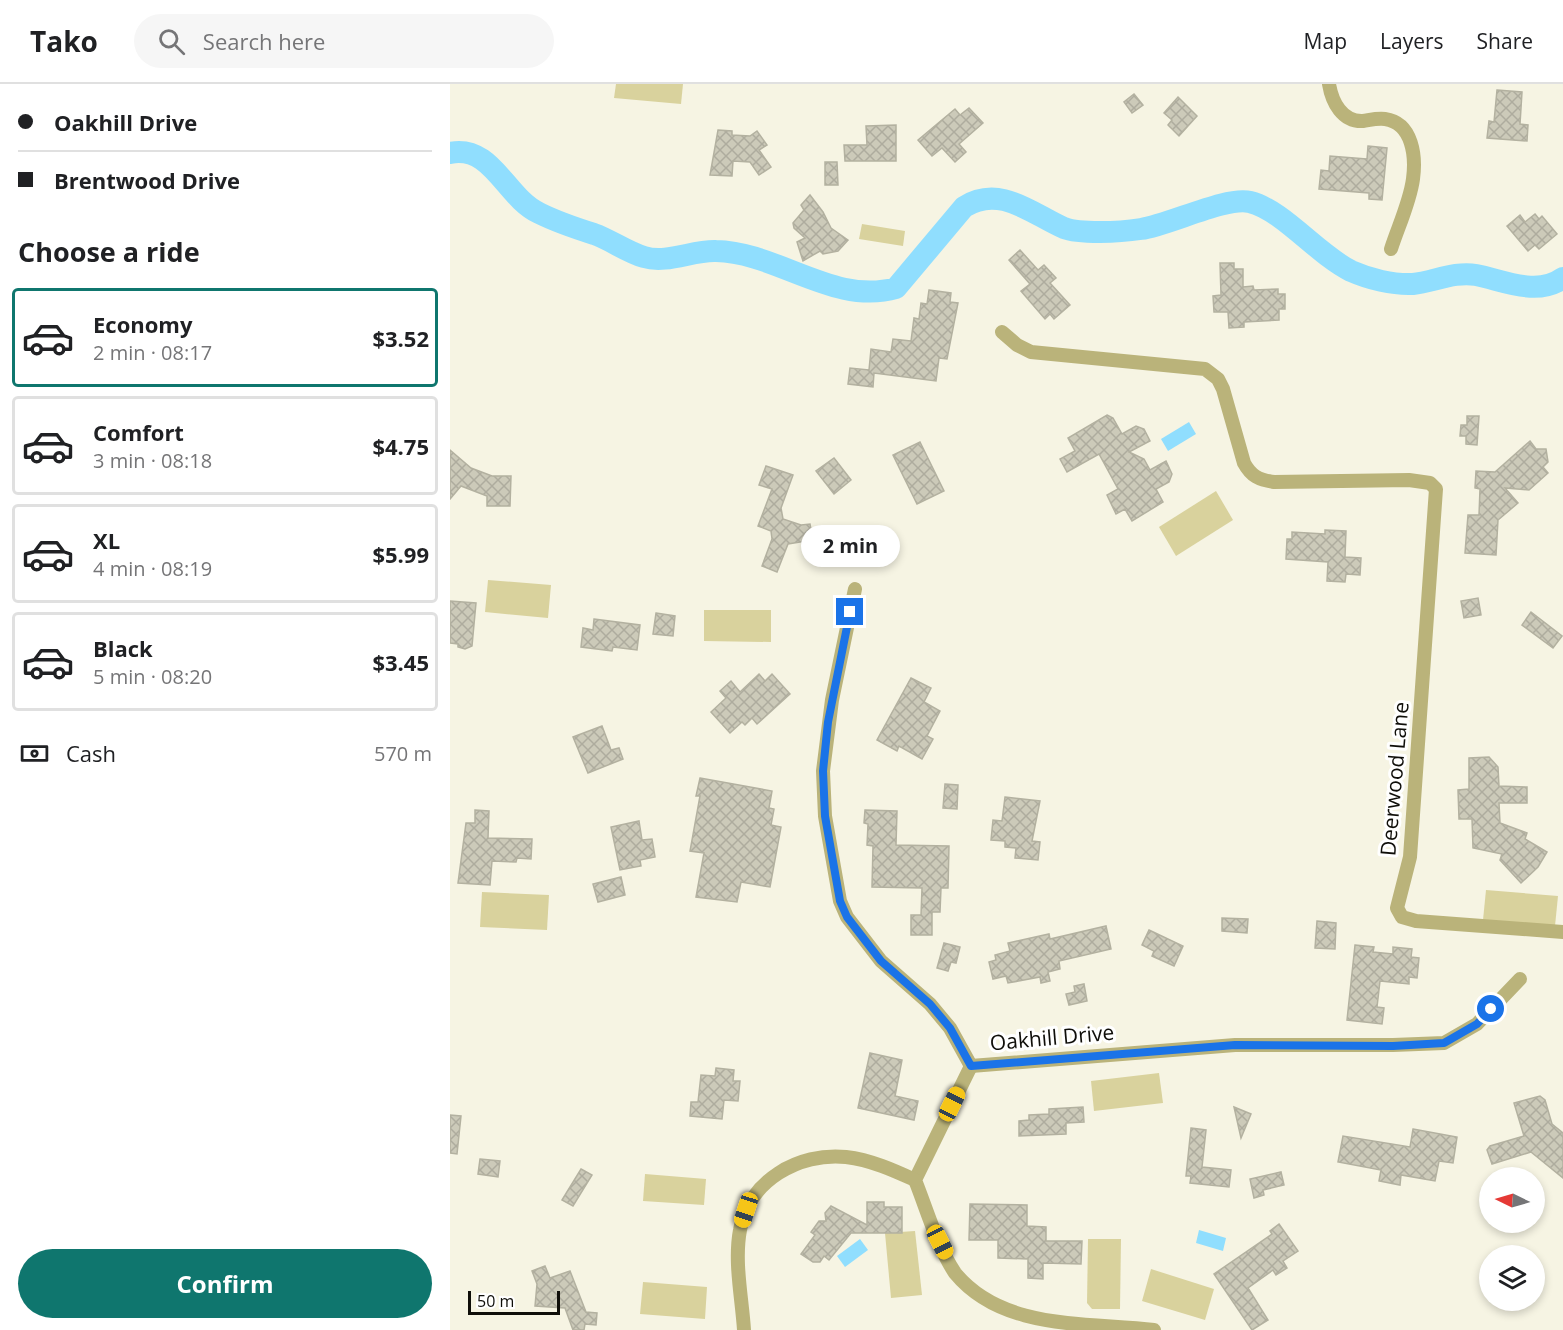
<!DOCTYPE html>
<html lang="en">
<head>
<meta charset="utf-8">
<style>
  :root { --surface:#fff; --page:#f6f6f6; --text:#202124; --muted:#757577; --line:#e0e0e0; --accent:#0f766e }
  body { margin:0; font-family:"Open Sans",sans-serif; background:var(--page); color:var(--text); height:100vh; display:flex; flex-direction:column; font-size:22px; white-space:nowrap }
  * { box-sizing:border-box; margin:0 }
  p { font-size:20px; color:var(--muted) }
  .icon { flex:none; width:33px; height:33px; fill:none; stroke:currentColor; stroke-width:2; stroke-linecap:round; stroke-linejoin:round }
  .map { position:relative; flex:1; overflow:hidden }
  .details { display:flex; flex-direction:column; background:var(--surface); width:450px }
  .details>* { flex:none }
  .guide { display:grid; align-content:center; height:132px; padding:0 18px; background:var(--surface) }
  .needle { width:39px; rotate:275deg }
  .fabs { position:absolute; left:1029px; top:1083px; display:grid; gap:12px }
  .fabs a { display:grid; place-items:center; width:66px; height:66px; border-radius:50%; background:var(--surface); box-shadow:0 3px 9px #0003; font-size:30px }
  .scale { position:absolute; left:18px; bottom:15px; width:92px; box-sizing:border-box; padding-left:6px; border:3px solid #0f0e09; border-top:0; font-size:16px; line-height:21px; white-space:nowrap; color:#0f0e09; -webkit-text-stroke:4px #fff; paint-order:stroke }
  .end { position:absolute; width:27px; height:27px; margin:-14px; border:8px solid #1a73e8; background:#fff; box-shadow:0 0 0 3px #fff }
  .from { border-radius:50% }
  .bubble { position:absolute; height:42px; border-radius:21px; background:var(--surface); box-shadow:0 3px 9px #0003; font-size:20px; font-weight:700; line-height:42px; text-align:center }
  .car { position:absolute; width:18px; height:36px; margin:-18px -9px; border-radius:8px; box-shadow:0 0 4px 2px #0007; background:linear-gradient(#f5c518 24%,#345 0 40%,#f5c518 0 76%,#345 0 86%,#f5c518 0) }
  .guide b { display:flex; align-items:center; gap:21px; height:57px; font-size:22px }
  .guide b+b { border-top:2px solid var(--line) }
  .guide i { width:15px; height:15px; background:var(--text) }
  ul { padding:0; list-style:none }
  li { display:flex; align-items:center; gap:18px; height:99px; margin:0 12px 9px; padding:0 6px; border:3px solid var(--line); border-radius:6px }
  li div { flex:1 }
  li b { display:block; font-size:22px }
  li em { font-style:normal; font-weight:700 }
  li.on { border-color:var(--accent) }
  li>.icon { width:54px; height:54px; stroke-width:1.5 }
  h2 { padding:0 18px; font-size:27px; line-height:72px }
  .pay { display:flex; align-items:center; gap:15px; height:66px; padding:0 18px; font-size:22px }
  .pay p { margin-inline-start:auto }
  .primary-button { display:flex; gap:12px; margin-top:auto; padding:12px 18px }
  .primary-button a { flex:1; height:69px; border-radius:36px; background:var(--accent); color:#fff; font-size:24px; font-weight:700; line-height:69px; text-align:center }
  header { display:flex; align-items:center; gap:36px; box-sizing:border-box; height:84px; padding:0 30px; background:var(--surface); border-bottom:2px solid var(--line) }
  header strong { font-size:28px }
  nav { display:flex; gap:33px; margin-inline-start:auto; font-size:21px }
  .search { width:420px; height:54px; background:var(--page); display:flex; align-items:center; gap:15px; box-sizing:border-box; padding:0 21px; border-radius:33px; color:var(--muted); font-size:22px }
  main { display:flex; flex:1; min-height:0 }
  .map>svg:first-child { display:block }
  .pitch { fill:#d9d29d }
  .water { fill:#90defe }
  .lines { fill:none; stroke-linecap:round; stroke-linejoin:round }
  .river { stroke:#90defe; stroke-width:22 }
  .building { fill:url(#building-cross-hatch); stroke:#b3b1a0; stroke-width:1.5 }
  .minor { stroke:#bab37a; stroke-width:14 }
  .route { stroke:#1a73e8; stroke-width:8 }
  .labels { text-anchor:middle; stroke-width:6; stroke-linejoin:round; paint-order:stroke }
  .street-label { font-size:21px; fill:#0f0e09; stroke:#fff }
</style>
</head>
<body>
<header>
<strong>Tako</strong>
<div class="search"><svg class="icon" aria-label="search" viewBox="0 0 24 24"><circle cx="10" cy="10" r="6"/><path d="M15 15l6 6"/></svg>Search here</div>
<nav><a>Map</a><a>Layers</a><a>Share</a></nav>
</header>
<main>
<section class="details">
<div class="guide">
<b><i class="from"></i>Oakhill Drive</b>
<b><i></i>Brentwood Drive</b>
</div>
<h2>Choose a ride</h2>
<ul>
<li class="on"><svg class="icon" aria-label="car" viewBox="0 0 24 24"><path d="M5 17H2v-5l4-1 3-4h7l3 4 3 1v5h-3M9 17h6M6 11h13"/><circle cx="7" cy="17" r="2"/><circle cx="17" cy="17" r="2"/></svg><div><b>Economy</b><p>2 min · 08:17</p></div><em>$3.52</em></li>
<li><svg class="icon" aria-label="car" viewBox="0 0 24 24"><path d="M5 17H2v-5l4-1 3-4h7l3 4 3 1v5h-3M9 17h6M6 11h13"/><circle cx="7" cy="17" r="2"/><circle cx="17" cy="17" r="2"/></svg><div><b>Comfort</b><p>3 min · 08:18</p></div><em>$4.75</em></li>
<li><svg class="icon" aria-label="car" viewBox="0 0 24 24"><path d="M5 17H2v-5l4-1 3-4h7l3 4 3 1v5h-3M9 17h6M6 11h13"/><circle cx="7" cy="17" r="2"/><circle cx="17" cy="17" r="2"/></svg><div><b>XL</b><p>4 min · 08:19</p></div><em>$5.99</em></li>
<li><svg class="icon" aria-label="car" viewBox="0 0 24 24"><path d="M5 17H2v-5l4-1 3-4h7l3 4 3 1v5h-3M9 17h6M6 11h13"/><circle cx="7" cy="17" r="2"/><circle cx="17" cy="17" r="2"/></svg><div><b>Black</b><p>5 min · 08:20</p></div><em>$3.45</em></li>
</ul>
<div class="pay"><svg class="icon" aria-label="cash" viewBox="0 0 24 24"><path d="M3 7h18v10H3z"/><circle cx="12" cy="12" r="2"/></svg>Cash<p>570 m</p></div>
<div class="primary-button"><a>Confirm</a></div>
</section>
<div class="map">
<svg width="1113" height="1246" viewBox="0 0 1113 1246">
  <defs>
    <pattern id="building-cross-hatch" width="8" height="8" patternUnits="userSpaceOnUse" patternTransform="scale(1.5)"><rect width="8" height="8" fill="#cccab9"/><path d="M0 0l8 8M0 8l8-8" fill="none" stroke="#aeac9e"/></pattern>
  </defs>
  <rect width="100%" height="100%" fill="#f6f4e3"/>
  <g class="pitch">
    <path d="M166,0H233L231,20L164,14Z"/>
    <path d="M412,140L455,147L453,162L409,155Z"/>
    <path d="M766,407L783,436L726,472L709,443Z"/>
    <path d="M38,496L101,501L98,534L35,528Z"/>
    <path d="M254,526H321V558L254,557Z"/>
    <path d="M1036,806L1108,812L1105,842L1033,836Z"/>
    <path d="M32,808L99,811L97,846L30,843Z"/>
    <path d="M709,989L713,1019L644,1027L641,997Z"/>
    <path d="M195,1090L256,1095L254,1121L193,1117Z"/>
    <path d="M465,1147L472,1211L441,1214L435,1149Z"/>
    <path d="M638,1155H671L670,1225H642L637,1219Z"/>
    <path d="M701,1185L764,1205L755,1236L692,1217Z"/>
    <path d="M193,1198L257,1203L255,1235L190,1230Z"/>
  </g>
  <g class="water">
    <path d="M739,338L746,350L718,367L711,355Z"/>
    <path d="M749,1146L776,1154L773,1167L746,1159Z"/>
    <path d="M410,1155L418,1166L395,1183L387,1172Z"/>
  </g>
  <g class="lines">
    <path class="river" d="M0,69C42,60 56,114 89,129C107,138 125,144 144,150C161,156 177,168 194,173C217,180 243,166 266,167C327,168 385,222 446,204L514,123C550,100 582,130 614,144C624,148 640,148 650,148C663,148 678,147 691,145C719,141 777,112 800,118C833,126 868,171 901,187C919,195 943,201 963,200C983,198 1005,187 1026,191C1053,196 1087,213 1113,194"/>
  </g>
  <g class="building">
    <path d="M1047,6L1072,8L1070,40L1078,41L1077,57L1037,54L1039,37L1044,38Z"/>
    <path d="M684,10L693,21L682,29L674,18Z"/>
    <path d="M728,13L747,32L729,52L718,41L722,36L714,29Z"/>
    <path d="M519,24L533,39L509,60L516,68L505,78L492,64L482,72L468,56L505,25L510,31Z"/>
    <path d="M446,41V77H395L394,61H417L416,42Z"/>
    <path d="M268,46L282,47V51L300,52L307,47L317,61L309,66L321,83L309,91L300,78L283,77L282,92L260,91Z"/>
    <path d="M918,62L937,64L932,116L919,115V109L869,105L871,86L879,87L880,72L917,75Z"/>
    <path d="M375,78H387L388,101H375Z"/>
    <path d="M360,111L373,128L381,144L398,156L388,167L373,170L370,167L353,177L347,158L355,154L344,144L343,139L354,126L351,121Z"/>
    <path d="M1085,130L1089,135L1092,132L1107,150L1089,165L1085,161L1078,167L1057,142L1070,131L1075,138Z"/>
    <path d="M570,166L588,186L594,181L606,194L600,199L620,221L604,235L600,230L595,235L571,207L580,200L559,176Z"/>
    <path d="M770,179H784V185H793V203L803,202L804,206L828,205V210H835V225H829V236L794,238V243L779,244L778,228H764L763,212L771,211Z"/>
    <path d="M479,206L501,209L500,218L508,219L497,275L489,274L486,297L424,289L423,303L398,300L400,284L419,286L421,265L441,268L443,255L461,257L464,234L469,235L471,219L477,220Z"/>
    <path d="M657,331L663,334L672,350L686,342L694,345L700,357L679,368L694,375L700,386L716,377L722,390L719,398L706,405L713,418L682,437L675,425L666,430L657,411L668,405L649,370L617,388L610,375L625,367L618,354Z"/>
    <path d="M1017,332H1029L1027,361L1016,360V352H1010L1011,341H1017Z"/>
    <path d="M1080,357L1086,365H1096L1098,378L1093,383L1098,389L1079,406L1055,404L1068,419L1048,436L1046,471L1015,469L1018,431H1029L1030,405L1025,404L1026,387L1045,388Z"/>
    <path d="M470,358L494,407L467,420L443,371Z"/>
    <path d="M0,366L21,384L42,392H61L60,422H37V412L11,402L0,415Z"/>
    <path d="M384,374L401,396L384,410L366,387Z"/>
    <path d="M316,382L343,391L331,424L333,435L351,441L360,440L363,456L338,460L327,488L312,482L322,455L321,447L308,442L322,405L309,401Z"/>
    <path d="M875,446L896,447L895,473L911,474L910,491L896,490L895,498L877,497L878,478L836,475L837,455H842V448L875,450Z"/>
    <path d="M1028,514L1031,531L1014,534L1011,517Z"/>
    <path d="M0,517L26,519L22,562L15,565L8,563V560L0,559Z"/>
    <path d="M1081,528L1112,552L1103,564L1072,541Z"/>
    <path d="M206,529L225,532L223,552L203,550Z"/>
    <path d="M144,535L190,541L187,566L163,563L162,567L131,563L133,544L143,546Z"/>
    <path d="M309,590L315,597L322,590L340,610L307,640L302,634L295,641L292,638L280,649L261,628L276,614L270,607L281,597L290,608Z"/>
    <path d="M461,594L481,604L474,618L490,627L477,652L483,655L472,675L449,662L447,667L427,656Z"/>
    <path d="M152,642L161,666L169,664L173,675L138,689L123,653Z"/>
    <path d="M1039,673L1048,683L1049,702L1077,703V719H1049L1050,739L1077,749L1075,755L1097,768L1088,783L1071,799L1050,776L1052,770L1023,764L1022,735H1009L1008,706L1019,705V674Z"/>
    <path d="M250,694L322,707L319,724L324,725L321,741L331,743L320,803L291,798L287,818L246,813L254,769L240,767L250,712H246Z"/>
    <path d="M495,700L508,701L507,725L493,724Z"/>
    <path d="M555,713L590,717L582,757L590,758L588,776L565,774L566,764L555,763V757L541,756L543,736L552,737Z"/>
    <path d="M25,726L39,727L38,754L82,755L81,775L67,774L66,778L42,777L40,801L8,799L16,739H25Z"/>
    <path d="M415,726L447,727L446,761L499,762L498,804H491L490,828H482V851H461V831H471L472,804L422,803L423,762L417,761L418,740L414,739Z"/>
    <path d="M189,737L192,756L202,755L205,773L190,776L191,782L170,786L161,743Z"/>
    <path d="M171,793L175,811L148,818L143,800Z"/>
    <path d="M772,834L798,835L797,849L772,847Z"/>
    <path d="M867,837L886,839L885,865L865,864Z"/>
    <path d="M656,842L661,865L609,877L610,885L598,888L600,897L591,899L590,893L558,899L556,892L543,895L539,878L546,876L545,871L560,867L558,859L599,850L600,855Z"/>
    <path d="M699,846L733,862L724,882L702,872L704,867L692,861Z"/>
    <path d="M494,859L510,863L506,879L501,878L498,887L487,884Z"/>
    <path d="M905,861L924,863L923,868L943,870V863L962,865L961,873L969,874L967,894L959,893V900L930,897L927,923L934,924L932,940L897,936Z"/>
    <path d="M634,900L637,917L619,921L616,910L625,908L624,902Z"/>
    <path d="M420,969L452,976L445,1012L468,1017L464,1036L408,1024Z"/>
    <path d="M266,984L284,986L283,997H290L288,1017L274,1016L272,1035L240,1032L241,1018H248L251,991L265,992Z"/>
    <path d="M1090,1012L1095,1016L1102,1040L1113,1049V1094L1081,1068L1042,1080L1037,1066L1040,1062L1074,1052L1064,1019Z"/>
    <path d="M633,1023L634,1038L616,1039V1050L569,1052V1037L579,1036V1031L599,1030V1025Z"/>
    <path d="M784,1023L801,1030L791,1054Z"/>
    <path d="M0,1031L11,1032L7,1070L0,1069Z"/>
    <path d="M741,1044L756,1046L752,1083L781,1086L779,1103L740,1099L741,1092H736Z"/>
    <path d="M963,1045L1007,1053L1003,1079L989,1077L985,1097L951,1091L950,1101L929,1097L931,1086L888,1078L893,1052L960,1063Z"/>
    <path d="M30,1075L50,1077L48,1093L28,1090Z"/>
    <path d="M131,1085L142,1091L123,1122L112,1116Z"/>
    <path d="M831,1088L834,1101L813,1106L814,1111L804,1114L800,1095Z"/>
    <path d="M417,1118H434V1123H452V1149H401L379,1176L374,1172L370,1178H363L351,1170L365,1151L361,1148L369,1137H376L375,1129L381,1122L417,1141Z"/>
    <path d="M520,1120L577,1121V1142L596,1143V1157H632L631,1180L593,1179V1195L578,1194V1175L548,1174V1156H519Z"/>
    <path d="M829,1140L848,1167L833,1177L837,1184L826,1191L823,1186L798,1204L818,1236L802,1246L764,1190L822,1150L820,1147Z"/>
    <path d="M95,1182L100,1194L120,1187L136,1228L147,1229L146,1241L135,1240L134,1246H123L115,1224L85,1222L87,1200L82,1187Z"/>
  </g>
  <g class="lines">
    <g class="minor">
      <path d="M879,0C882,18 892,38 913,37C920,36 927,34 935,35C963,39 966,73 963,95C960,118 948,143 941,165"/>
      <path d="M552,248L567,261L581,268L755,285L768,295L773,305L794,379C801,392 809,396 824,398L959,396L980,399L986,405L960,773L947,824L952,833L966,837L1113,848"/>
      <path d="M405,505L382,616L373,687L375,732L390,817L397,833L431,877L480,920L500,944L521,982"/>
      <path d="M521,982L785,961H943L994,959L1027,940L1070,895"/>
      <path d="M521,982L465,1096C477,1126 487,1162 505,1189C552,1246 633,1238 704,1246"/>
      <path d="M294,1246C292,1214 284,1178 290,1146C298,1097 349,1068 396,1073C421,1076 443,1086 465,1096"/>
    </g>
  </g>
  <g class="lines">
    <path class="route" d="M400,528L378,638L373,687L375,732L390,817L397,833L431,877L480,920L500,944L521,982L785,961L943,962L994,959L1027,940L1041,925"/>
  </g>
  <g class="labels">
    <g class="street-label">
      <text transform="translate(945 695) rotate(-85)" y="7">Deerwood Lane</text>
      <text transform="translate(602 954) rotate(-5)" y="7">Oakhill Drive</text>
    </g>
  </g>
</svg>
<div class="fabs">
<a><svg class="needle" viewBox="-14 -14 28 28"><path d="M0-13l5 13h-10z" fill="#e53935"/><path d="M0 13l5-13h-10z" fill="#757577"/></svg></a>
<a><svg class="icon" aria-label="layers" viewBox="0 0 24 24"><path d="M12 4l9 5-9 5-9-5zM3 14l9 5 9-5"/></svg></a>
</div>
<div class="scale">50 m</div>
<i class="end from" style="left:1041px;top:925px"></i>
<i class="end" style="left:400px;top:528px"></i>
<div class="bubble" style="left:351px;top:441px;width:99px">2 min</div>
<i class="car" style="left:502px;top:1020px;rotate:26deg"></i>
<i class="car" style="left:296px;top:1126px;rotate:198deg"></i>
<i class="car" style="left:490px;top:1158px;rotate:153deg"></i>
</div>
</main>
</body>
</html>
